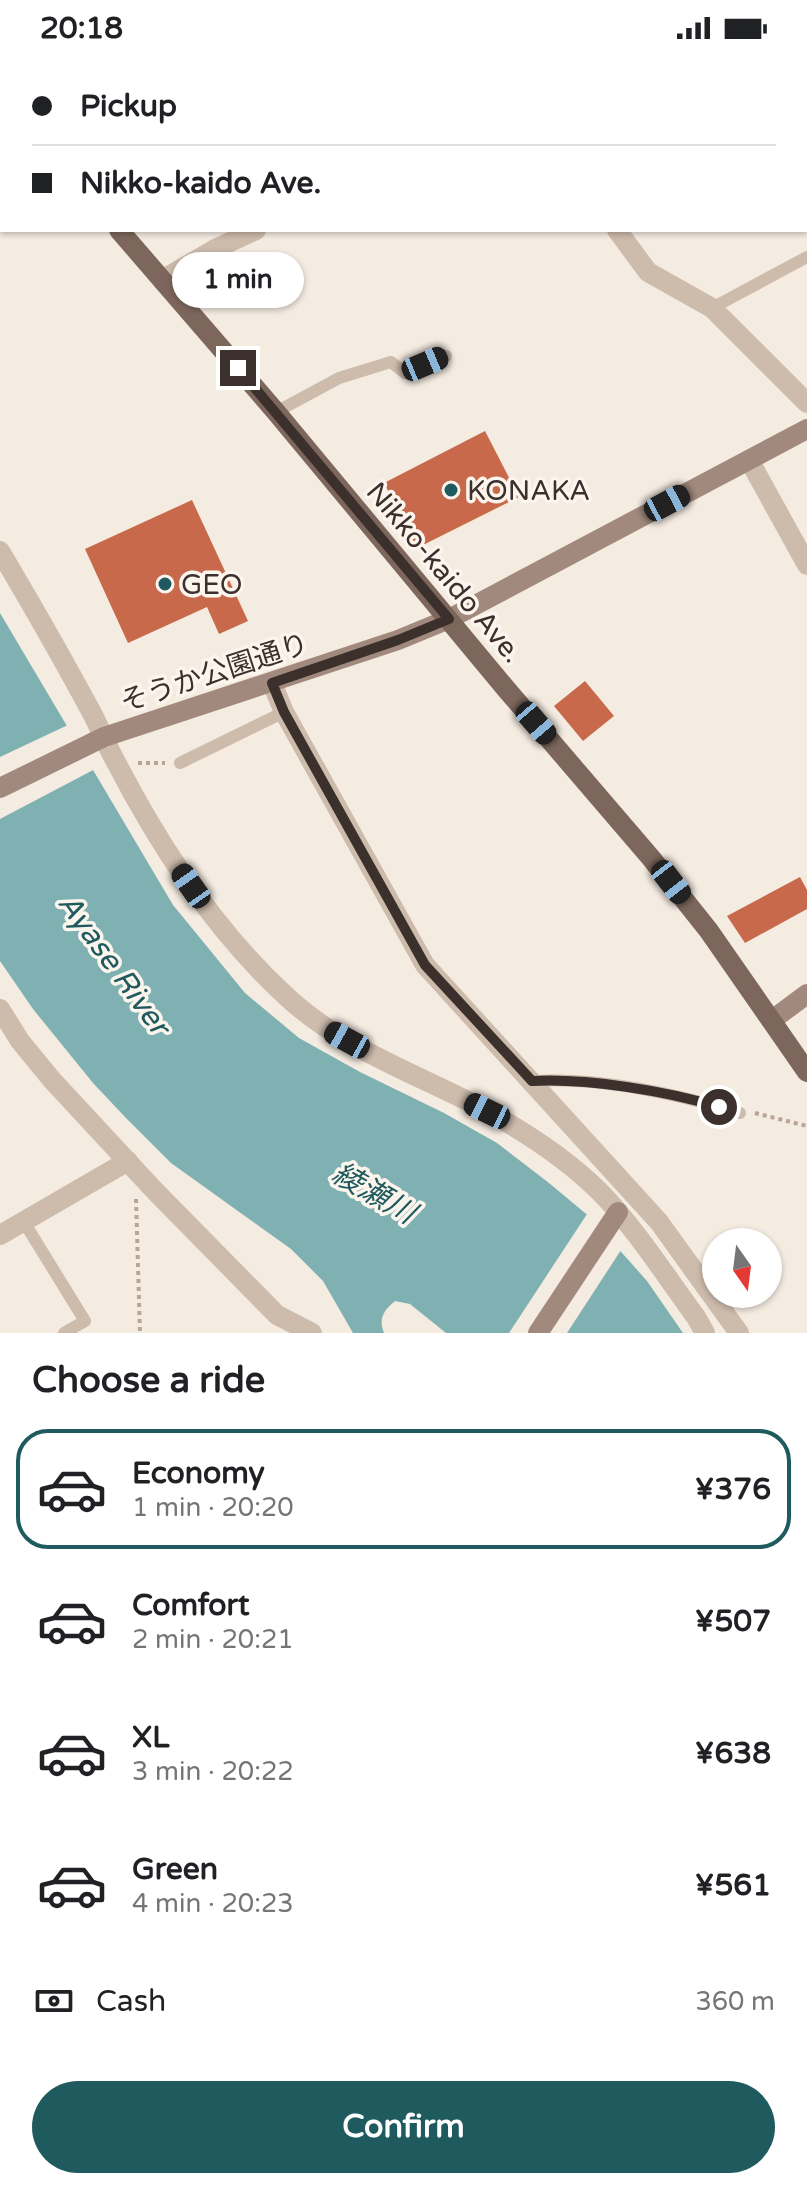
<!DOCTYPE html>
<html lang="en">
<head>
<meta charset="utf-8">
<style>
  :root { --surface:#fff; --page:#f6f6f6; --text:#202124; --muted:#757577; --line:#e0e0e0; --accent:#1f5a5e }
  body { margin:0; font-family:"Varela Round","Noto Sans JP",sans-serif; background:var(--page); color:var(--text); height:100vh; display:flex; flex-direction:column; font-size:30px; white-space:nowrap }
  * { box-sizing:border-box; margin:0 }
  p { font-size:26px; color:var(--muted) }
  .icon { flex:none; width:44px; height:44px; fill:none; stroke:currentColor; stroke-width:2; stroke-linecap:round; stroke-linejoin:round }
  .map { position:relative; height:1277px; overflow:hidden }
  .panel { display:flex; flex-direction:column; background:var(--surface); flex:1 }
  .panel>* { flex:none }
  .hud { position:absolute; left:0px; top:0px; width:808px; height:176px; box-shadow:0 2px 6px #0004; display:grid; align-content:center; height:176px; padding:0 32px; background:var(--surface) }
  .needle { width:52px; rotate:166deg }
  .tools { position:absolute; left:702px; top:1172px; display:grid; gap:16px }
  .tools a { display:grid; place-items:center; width:80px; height:80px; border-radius:50%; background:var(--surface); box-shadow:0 2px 6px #0004; font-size:40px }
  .end { position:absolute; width:36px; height:36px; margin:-18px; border:10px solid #3b302b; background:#fff; box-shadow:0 0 0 4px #fff }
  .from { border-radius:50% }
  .bubble { position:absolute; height:56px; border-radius:28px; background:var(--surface); box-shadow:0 2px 6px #0004; font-size:26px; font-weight:800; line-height:56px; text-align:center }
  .car { position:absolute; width:24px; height:48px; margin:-24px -12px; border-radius:10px; box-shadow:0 0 6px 2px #0007; background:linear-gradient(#222 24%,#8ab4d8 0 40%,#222 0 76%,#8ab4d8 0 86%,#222 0) }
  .hud b { display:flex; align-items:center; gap:28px; height:76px; font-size:30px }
  .hud b+b { border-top:2px solid var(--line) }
  .hud i { width:20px; height:20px; background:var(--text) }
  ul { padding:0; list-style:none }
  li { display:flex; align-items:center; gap:24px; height:120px; margin:0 16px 12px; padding:0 16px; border:4px solid transparent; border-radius:32px }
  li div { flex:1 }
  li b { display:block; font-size:30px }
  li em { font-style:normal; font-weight:800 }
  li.selected { border-color:var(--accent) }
  li>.icon { width:72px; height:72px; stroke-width:1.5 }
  h2 { padding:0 32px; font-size:36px; line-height:96px }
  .pay { display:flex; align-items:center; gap:20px; height:88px; padding:0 32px; font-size:30px }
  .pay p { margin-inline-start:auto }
  .button { display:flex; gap:16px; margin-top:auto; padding:16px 32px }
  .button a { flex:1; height:92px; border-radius:48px; background:var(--accent); color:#fff; font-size:32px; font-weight:800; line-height:92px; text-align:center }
  .status { display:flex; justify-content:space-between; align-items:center; height:56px; padding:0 40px; background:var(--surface); direction:ltr }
  .status svg { height:22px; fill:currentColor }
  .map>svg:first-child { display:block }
  .water { fill:#7fb0b2 }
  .pier { fill:#f4ebe1 }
  .building { fill:#c8694b }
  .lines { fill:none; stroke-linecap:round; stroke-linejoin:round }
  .path { stroke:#b9a596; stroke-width:4; stroke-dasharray:4 4; stroke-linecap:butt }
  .lane { stroke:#cdbbac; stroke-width:12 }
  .street { stroke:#cdbbac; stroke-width:20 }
  .secondary { stroke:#a18a7d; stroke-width:20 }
  .primary { stroke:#7d675c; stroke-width:20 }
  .route { stroke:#3b302b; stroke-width:10 }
  .poi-dot { fill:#1f5a5e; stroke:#fbf5ee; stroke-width:3 }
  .labels { text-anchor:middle; stroke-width:7; stroke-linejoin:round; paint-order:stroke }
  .poi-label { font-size:28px; fill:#3b302b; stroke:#fbf5ee; text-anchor:start }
  .street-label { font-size:28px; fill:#3b302b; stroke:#fbf5ee }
  .water-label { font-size:30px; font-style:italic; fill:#1f5a5e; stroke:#fbf5ee }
</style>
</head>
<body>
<div class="status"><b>20:18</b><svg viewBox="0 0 49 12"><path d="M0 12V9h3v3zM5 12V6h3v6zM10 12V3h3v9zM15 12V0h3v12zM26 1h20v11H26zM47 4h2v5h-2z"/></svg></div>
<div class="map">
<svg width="807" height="1277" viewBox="0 0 807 1277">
  <rect width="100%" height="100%" fill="#f4ebe1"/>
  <path class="water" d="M0,557L173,849L245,937L299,982L360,1016L444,1057L497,1087L549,1127L591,1162L647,1225L683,1277H446L410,1248L395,1245C384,1254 378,1263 384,1277H353L323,1225L291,1193L171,1107L126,1062L93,1027L33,953L0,905Z"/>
  <g class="pier">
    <path d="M70,668L97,712L0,763V701Z"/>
    <path d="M589,1155L623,1191L567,1277H509Z"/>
  </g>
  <g class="building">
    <path d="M485,375L519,441L417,492L384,427Z"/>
    <path d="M192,444L248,565L219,578L207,551L128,587L85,493Z"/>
    <path d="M585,625L614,660L583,685L554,650Z"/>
    <path d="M800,821L807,834V853L745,887L727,860Z"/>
  </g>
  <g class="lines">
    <g class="path">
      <path d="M138,707H165"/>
      <path d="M755,1057L807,1070"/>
      <path d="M136,1143L140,1277"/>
    </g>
    <g class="lane">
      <path d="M702,2L706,0"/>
      <path d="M806,62L807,61"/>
      <path d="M712,252L807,201"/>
      <path d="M276,356L339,322L391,306L405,317L446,300"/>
      <path d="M180,707L284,656"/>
      <path d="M532,1025C598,1021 677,1038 740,1057"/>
      <path d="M24,1166L85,1265L64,1277"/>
    </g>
    <g class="street">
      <path d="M467,0L471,2"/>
      <path d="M617,174L648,216L712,252L807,347"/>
      <path d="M162,224L217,192L256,174"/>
      <path d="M749,404L807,509"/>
      <path d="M0,495C32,549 63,603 93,659C101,675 108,692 117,708C161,793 216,876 287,941C344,994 420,1019 487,1055C527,1077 568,1104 600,1136C636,1173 665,1219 696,1261L705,1277"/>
      <path d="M272,627L284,656L425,909L659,1166L739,1277"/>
      <path d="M0,953L20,985L52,1024L155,1135L277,1259L312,1277"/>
      <path d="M0,1179L128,1105"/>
    </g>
    <g class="secondary">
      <path d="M0,732L104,681L398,584L449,563L807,373"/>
      <path d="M772,964L807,938"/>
      <path d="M538,1277L618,1156"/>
    </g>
    <g class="primary">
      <path d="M0,32L2,34"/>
      <path d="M119,174L276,356L507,634L651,802L709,875L807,1016"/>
    </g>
  </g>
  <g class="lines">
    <path class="route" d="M238,312L449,563L398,584L272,627L284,656L425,909L532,1025C586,1022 667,1035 719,1051"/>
  </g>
  <g class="poi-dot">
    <circle cx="451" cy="434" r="8"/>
    <circle cx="165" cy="528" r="8"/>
  </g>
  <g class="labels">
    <g class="poi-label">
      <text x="467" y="444">KONAKA</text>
      <text x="181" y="538">GEO</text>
    </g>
    <g class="street-label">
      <text transform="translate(445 516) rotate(50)" y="10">Nikko-kaido Ave.</text>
      <text transform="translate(214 616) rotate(-18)" y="10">そうか公園通り</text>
    </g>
    <g class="water-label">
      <text transform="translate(114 908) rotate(54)" y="10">Ayase River</text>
      <text transform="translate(374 1137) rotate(30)" y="10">綾瀬川</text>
    </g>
  </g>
</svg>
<div class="tools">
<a><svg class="needle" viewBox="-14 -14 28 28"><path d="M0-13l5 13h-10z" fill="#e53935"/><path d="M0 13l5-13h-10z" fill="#757577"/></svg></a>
</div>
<i class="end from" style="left:719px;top:1051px"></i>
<i class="end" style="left:238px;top:312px"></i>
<div class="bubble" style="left:172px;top:196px;width:132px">1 min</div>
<i class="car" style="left:425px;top:308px;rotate:67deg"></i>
<i class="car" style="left:667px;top:447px;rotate:62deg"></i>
<i class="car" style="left:536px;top:667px;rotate:139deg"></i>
<i class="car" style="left:671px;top:826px;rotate:142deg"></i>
<i class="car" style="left:191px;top:830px;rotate:325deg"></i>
<i class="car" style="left:347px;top:984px;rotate:299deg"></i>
<i class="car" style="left:487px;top:1055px;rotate:296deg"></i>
<div class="hud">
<b><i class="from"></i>Pickup</b>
<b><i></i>Nikko-kaido Ave.</b>
</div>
</div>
<section class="panel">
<h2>Choose a ride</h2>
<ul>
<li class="selected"><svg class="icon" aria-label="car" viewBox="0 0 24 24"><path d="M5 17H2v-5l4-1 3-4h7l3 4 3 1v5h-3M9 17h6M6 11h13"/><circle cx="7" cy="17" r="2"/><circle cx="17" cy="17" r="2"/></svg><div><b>Economy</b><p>1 min · 20:20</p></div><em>¥376</em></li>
<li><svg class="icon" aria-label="car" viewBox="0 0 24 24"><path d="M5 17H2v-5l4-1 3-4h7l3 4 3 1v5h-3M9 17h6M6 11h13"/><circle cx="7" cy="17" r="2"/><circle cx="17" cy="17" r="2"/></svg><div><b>Comfort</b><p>2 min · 20:21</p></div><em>¥507</em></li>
<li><svg class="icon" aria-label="car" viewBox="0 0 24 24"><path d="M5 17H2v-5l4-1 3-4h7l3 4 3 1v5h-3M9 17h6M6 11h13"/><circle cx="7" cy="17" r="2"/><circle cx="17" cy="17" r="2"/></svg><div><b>XL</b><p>3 min · 20:22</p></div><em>¥638</em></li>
<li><svg class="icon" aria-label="car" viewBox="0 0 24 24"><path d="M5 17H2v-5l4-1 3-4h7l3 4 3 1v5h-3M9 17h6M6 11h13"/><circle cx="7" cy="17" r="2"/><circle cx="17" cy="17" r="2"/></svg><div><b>Green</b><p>4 min · 20:23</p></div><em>¥561</em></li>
</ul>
<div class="pay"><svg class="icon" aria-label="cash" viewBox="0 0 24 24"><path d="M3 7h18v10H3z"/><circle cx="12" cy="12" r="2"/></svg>Cash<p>360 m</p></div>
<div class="button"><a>Confirm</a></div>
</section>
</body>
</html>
